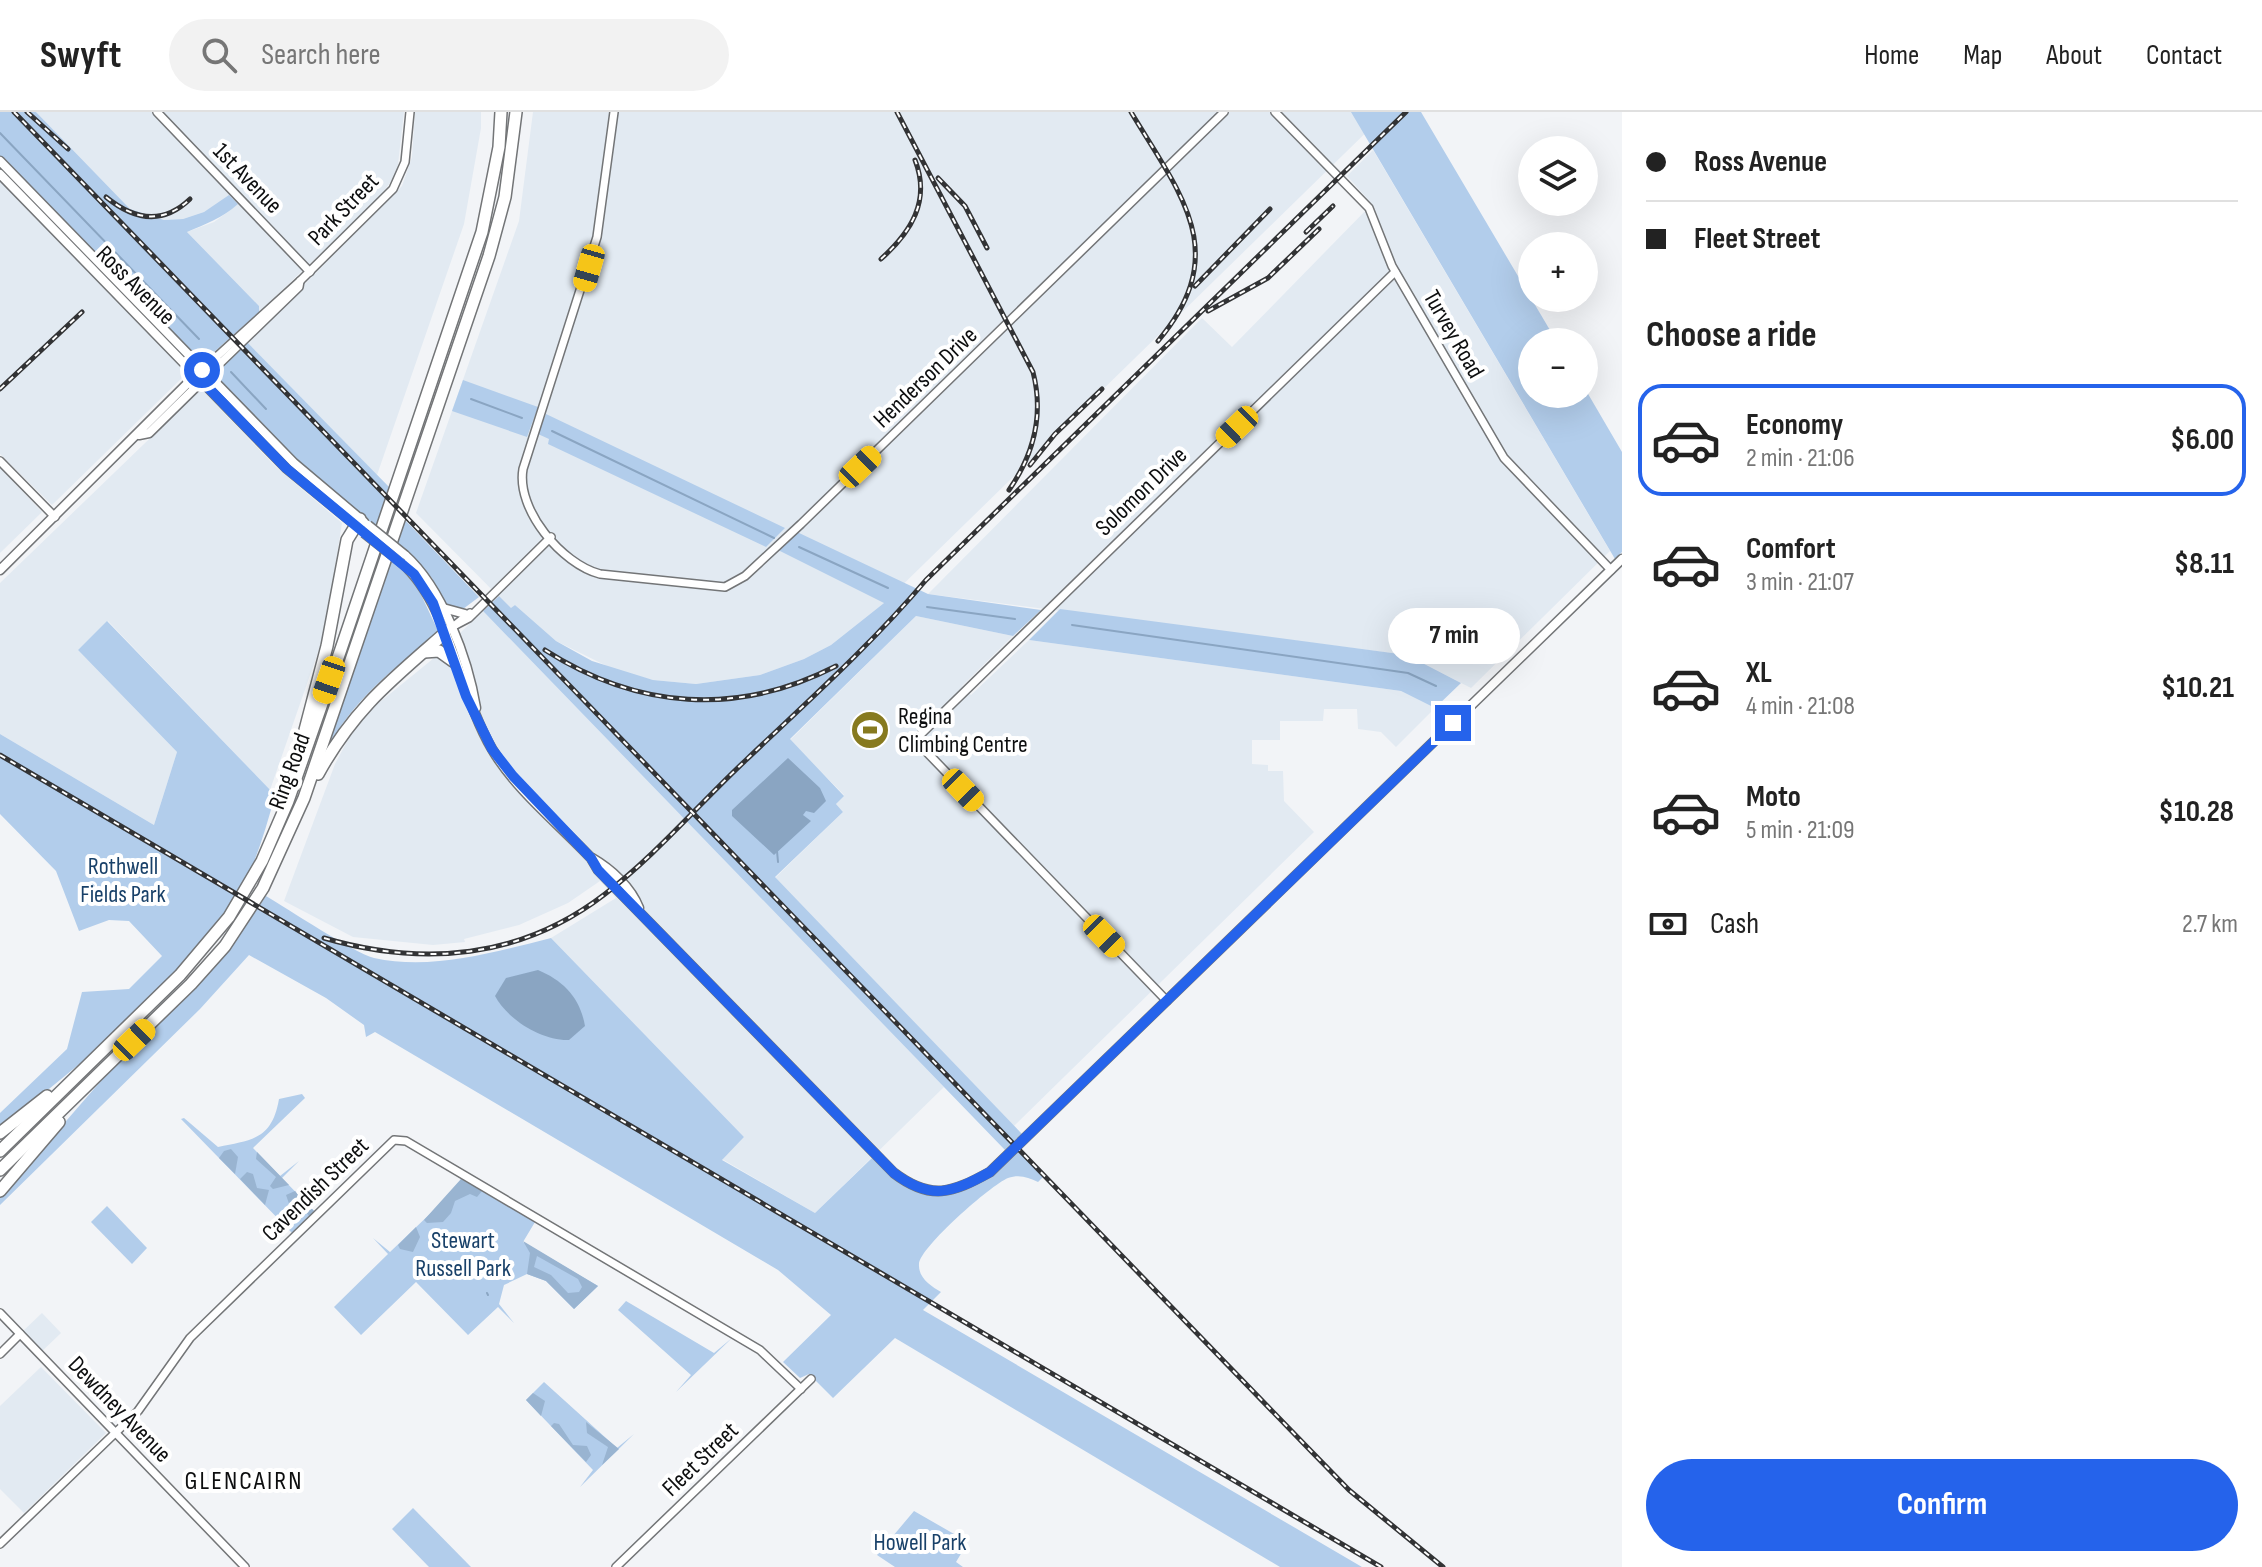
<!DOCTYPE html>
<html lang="en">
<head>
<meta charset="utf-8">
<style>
  :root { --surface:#fff; --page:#f2f2f2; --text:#222; --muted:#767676; --line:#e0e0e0; --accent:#2563eb }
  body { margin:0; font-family:"Sofia Sans Condensed",sans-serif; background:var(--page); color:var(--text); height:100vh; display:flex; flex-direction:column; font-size:30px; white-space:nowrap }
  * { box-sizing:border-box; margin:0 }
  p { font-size:26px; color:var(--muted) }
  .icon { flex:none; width:44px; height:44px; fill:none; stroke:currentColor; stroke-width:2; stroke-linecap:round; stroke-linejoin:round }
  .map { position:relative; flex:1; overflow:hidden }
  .drawer { display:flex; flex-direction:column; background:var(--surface); width:640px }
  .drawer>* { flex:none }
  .guide { display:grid; align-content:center; height:176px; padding:0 24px; background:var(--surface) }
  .buttons { position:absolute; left:1518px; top:24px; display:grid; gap:16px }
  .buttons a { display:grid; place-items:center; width:80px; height:80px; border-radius:50%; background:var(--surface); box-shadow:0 8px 32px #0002; font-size:40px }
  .end { position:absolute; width:36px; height:36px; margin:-18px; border:10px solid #2563eb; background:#fff; box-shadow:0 0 0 4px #fff }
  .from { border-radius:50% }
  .bubble { position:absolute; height:56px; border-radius:28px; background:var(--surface); box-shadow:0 8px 32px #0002; font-size:26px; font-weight:700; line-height:56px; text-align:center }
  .car { position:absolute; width:24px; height:48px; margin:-24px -12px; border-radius:10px; box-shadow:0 0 6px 2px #0007; background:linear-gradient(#f5c518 24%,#345 0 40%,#f5c518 0 76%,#345 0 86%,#f5c518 0) }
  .guide b { display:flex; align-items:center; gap:28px; height:76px; font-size:30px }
  .guide b+b { border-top:2px solid var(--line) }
  .guide i { width:20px; height:20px; background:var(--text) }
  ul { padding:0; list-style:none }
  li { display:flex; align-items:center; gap:24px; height:112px; margin:0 16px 12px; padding:0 8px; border:4px solid transparent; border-radius:24px }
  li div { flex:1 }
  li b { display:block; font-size:30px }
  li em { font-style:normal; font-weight:700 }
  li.active { border-color:var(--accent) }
  li>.icon { width:72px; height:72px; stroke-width:1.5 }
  h2 { padding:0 24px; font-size:36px; line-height:96px }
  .pay { display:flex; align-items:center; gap:20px; height:88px; padding:0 24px; font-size:30px }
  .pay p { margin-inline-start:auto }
  .primary-button { display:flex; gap:16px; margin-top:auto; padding:16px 24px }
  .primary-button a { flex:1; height:92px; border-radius:48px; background:var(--accent); color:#fff; font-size:32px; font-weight:700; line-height:92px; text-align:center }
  header { display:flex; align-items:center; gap:48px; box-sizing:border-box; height:112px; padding:0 40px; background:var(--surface); border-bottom:2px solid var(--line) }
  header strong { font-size:38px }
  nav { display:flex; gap:44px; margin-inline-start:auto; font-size:28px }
  .search { width:560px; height:72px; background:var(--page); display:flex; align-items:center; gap:20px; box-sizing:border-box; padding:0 28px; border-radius:44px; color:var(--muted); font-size:30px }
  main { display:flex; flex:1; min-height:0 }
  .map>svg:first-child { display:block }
  .built { fill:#e2eaf2 }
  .green { fill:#b2cdeb }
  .forest { fill:#99b4d1; fill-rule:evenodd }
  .water { fill:#8aa5c2 }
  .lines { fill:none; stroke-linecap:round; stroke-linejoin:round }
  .stream { stroke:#8aa5c2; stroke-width:2 }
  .tertiary-casing { stroke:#737577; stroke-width:10 }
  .secondary-casing { stroke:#737577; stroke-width:11 }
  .motorway-casing { stroke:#737577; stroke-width:14 }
  .tertiary { stroke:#fff; stroke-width:7 }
  .secondary { stroke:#fff; stroke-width:8 }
  .motorway { stroke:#fff; stroke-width:11 }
  .rail-casing { stroke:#323335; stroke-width:5 }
  .rail { stroke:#fff; stroke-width:2; stroke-dasharray:6; stroke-linecap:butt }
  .secondary-bridge-casing { stroke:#737577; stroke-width:11; stroke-linecap:butt }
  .secondary-bridge { stroke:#fff; stroke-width:8 }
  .route { stroke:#2563eb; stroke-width:10 }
  .labels { text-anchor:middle; stroke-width:8; stroke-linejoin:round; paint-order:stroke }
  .street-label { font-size:24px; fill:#0d0e0f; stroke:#fff }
  .poi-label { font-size:24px; fill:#0d0e0f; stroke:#fff; text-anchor:start }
  .park-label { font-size:24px; fill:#194169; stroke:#fff }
  .neighbourhood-label { font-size:26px; letter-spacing:2px; fill:#0d0e0f; stroke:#fff }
</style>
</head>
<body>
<header>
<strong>Swyft</strong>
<div class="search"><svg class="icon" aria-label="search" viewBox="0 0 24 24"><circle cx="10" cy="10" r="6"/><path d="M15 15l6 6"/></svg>Search here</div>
<nav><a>Home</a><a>Map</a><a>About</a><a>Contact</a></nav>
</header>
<main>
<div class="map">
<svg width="1622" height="1455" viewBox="0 0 1622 1455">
  <rect width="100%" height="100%" fill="#f2f4f7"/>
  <g class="built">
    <path d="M36,0H404L397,61L379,86L259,200V194L187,120L214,110L229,99L237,92L229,84L204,100L183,107L164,108L130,97Z"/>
    <path d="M415,0H481V16L464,112L377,363L247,230L402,74L412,45Z"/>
    <path d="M533,0H1387L884,491L831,533L804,547L760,563L696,572L653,568L615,558L556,529L515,493L511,497L416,401L519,109Z"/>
    <path d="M1373,38L1610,439L1471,576L1407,543L928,482L1202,206L1232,235L1372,92L1347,64Z"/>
    <path d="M0,66L187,261L52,393L0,342Z"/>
    <path d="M201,277L276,355L342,411L325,520L270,678L108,509L78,538L177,640L154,713L0,622V471Z"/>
    <path d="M0,356L42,400L0,441Z"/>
    <path d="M483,499L944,975L815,1101L722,1047L744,1025L551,826L616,786L600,769L568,791L519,813L464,827L465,830L433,833L353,825L284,789L335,652L351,622L375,594L434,546Z"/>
    <path d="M916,504L1013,524L962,574L971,583L1029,528L1401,579L1435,596L1396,635L1381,620L1358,617L1357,597H1324L1323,609H1280V628H1252V652L1268,653V659H1283L1284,689L1314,720L1014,1014L775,766L843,700L836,692L844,683L790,628Z"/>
    <path d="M42,1201L61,1221L39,1242L20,1222Z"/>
    <path d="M41,1255L106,1321L24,1401L0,1377V1294Z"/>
  </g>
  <g class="green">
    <path d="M0,0H36L130,97L164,108L183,107L204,100L229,83L238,92C222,106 206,112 187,120L259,194V200L205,248H198L0,44Z"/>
    <path d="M1351,0H1421L1557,230H1532V282H1584V275L1622,340V440L1615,447Z"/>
    <path d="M247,230L390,376L376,415L286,340L216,267L217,258Z"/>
    <path d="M463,268L538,295L527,325L452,299Z"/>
    <path d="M546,302L785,416L766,435L548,332L549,327L538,322Z"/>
    <path d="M404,407L479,485L459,500L446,496L432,466L396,430Z"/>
    <path d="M797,420L928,482L1041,498L1013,524L916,504L790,627L844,684L836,692L843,700L775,765L1022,1022L1005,1038L483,499L499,484L511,496L515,493L556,529L592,549L653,568L696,572L760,563L804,547L831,533L884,491L778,438Z"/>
    <path d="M389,446L416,472L439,521C396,554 351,589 327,638L324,637Z"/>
    <path d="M1060,497L1407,543L1461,571L1435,596L1401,579L1029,528Z"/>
    <path d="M107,509L275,683C264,724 251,767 227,802C173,881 75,956 0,1016V1001L67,937L82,880L129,877L162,844L129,809L109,808L79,819L56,759L0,702V622L154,713L177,640L78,538Z"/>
    <path d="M266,784C290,798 352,840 374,846C432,859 495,840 551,826L744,1025L722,1048L815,1101L872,1046L887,1060L917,1077L958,1078L1017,1038L1043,1065L1038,1070C1028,1065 1019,1062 1008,1066C991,1073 920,1135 919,1152C918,1166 931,1174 941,1180L923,1198L1362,1455H1280L895,1226L833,1286L809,1262L800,1266L783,1250L831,1203L778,1158L375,920L366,925L364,913L326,886L249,843L200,897L0,1093V1085L100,970L233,833Z"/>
    <path d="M302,982L305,986L253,1036L280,1064L299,1049L282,1066L314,1099L292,1121L181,1007L184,1006L218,1035C253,1028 272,1027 279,987Z"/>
    <path d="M461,1067L535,1110L523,1130L598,1174L574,1197L546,1169L527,1162L504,1173L499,1192L514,1211L498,1195L468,1223L416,1170L361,1223L334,1195L388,1142L373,1126L390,1140L456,1077Z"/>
    <path d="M107,1094L147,1136L132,1152L91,1110Z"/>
    <path d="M626,1189L714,1241L732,1226L676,1280L691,1263L618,1198Z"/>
    <path d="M544,1270L617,1336L634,1322L580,1375L593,1358L526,1288Z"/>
    <path d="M413,1396L471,1455H429L392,1417Z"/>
    <path d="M914,1399L968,1430L956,1450L963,1455H895L877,1443Z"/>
  </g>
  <g class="forest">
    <path d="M231,1037L238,1045L235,1062L219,1046L224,1039Z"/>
    <path d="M257,1040L289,1073L273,1077L270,1074L276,1065L256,1047Z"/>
    <path d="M247,1060L253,1062L257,1076L269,1078L265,1093L240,1067Z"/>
    <path d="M461,1067L482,1079L477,1085L470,1082L455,1089L451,1101L443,1110L427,1111L424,1108Z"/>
    <path d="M295,1079L314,1099L309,1104L305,1099L293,1103L286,1083Z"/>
    <path d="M416,1115L420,1125L413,1140L400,1137L398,1133Z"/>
    <path d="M523,1129L598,1174L574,1197L546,1169L527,1162L530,1141ZM537,1144L578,1167L582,1175L579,1180L568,1181L551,1163L534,1155Z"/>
    <path d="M533,1281L545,1289L541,1304L526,1288Z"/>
    <path d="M586,1310L619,1337L602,1353L608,1335L587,1321Z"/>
    <path d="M554,1311L559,1312L573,1333L587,1334L591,1343L586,1350L551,1314Z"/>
  </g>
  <g class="water">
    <path d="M788,646L820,676L826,689L814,701L806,699L803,703L811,709L774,743L732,704V698Z"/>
    <path d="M538,858C564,869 580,886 585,914L569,928C542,929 508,908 495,884L506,866Z"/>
  </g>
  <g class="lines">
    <g class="stream">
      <path d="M0,21L199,227"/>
      <path d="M231,260L266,297"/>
      <path d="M471,287L522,306"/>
      <path d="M552,319L774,426"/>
      <path d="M799,435L888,476"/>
      <path d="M927,495L1015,507"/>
      <path d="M1072,513L1408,561L1436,574"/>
      <path d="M777,739L778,750"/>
      <path d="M487,1181L488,1183"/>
    </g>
    <g class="tertiary-casing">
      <g id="tertiary">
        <path d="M157,0L310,160"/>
        <path d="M614,0L597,125L523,357C516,398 562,452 600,462L725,475L745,464L801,412L1224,0"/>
        <path d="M1275,0L1369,96L1392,154L1504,346L1611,458"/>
        <path d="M202,258L300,169L393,77L405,50L410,0"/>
        <path d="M208,263L299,175L300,169"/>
        <path d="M0,349L55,405"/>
        <path d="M450,516L469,506L551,425"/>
        <path d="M449,518L470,501"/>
        <path d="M1167,889L915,628L1395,160"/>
        <path d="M0,1201L245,1455"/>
        <path d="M0,1242L20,1222"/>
        <path d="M0,1432L138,1299L190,1226L394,1028L406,1029L760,1238L801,1277"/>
        <path d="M616,1455L811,1267"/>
      </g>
    </g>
    <g class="secondary-casing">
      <g id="secondary">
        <path d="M0,49L294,351L364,410"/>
        <path d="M0,62L286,356L358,415"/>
        <path d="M139,323L149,321L204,267"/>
        <path d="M405,443C442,476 468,547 476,596"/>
        <path d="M402,451C450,494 459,581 492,637C516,678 559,712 591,746L598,758L894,1061C931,1089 952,1081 990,1060L1622,447"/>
        <path d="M0,458L200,259"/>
        <path d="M443,496L465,502"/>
        <path d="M592,746C611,757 631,775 639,796"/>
      </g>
    </g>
    <g class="motorway-casing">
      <g id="motorway">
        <path d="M424,540L439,539L453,549"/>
        <path d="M305,618L327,534L347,428L360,407"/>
        <path d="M318,662C354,597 390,569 444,522"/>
        <path d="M0,1021L47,984"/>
        <path d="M0,1039L180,863L229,805L262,749L288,689L341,537L482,120L499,35L501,0"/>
        <path d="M0,1058L191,872L225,834L263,776L304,686L489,144L505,85L516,0"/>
        <path d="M0,1079L59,1010"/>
      </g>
    </g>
    <use href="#tertiary" class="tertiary"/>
    <use href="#secondary" class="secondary"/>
    <use href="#motorway" class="motorway"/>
    <g class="rail-casing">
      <g id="rail">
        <path d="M14,0L1309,1337L1349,1378L1443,1455"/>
        <path d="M27,0L68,37"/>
        <path d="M897,0L1033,260C1044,303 1034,342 1009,378"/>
        <path d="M1131,0C1180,82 1233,140 1158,229"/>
        <path d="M938,66L965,94L987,136"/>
        <path d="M106,85C134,108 163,113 190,87"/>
        <path d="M1306,120L1333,94"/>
        <path d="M881,147C911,120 931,89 915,48"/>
        <path d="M1195,174L1270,97"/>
        <path d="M1208,199L1268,166L1319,117"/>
        <path d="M0,277L82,200"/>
        <path d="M1030,353L1055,322L1102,277"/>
        <path d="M545,538C637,597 737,605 836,554"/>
        <path d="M0,643L1381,1455"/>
        <path d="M324,826C423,855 521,847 605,782C656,743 699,692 746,648C807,590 871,533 926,468L1406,0"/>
      </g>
    </g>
    <use href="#rail" class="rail"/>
    <g class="secondary-bridge-casing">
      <g id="secondary-bridge">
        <path d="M368,413L405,443"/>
        <path d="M364,421L402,451"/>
      </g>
    </g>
    <use href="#secondary-bridge" class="secondary-bridge"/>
  </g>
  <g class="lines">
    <path class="route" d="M202,258L196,263L286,356L414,462L433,491L466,584L492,637L513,664L591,746L598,758L894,1061C931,1089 952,1081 990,1060L1453,611"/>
  </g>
  <defs>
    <g id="stadium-disc" transform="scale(2)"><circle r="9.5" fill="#877a1f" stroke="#fff"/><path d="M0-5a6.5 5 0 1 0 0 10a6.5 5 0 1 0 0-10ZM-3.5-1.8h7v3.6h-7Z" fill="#fff"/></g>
  </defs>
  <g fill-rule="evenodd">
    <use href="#stadium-disc" x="870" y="618"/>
  </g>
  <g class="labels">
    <g class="street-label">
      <text transform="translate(248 66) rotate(46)" y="8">1st Avenue</text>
      <text transform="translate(343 97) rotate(-46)" y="8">Park Street</text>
      <text transform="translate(136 173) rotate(45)" y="8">Ross Avenue</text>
      <text transform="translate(1454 222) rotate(60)" y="8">Turvey Road</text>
      <text transform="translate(925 265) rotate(-44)" y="8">Henderson Drive</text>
      <text transform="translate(1141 379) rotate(-44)" y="8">Solomon Drive</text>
      <text transform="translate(289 659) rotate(-70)" y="8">Ring Road</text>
      <text transform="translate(315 1077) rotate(-44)" y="8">Cavendish Street</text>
      <text transform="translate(120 1297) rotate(46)" y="8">Dewdney Avenue</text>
      <text transform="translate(700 1347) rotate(-44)" y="8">Fleet Street</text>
    </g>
    <g class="poi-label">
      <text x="898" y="612">Regina<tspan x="898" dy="28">Climbing Centre</tspan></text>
    </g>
    <g class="park-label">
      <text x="123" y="762">Rothwell<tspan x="123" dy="28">Fields Park</tspan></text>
      <text x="463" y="1136">Stewart<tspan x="463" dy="28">Russell Park</tspan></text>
      <text x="920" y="1438">Howell Park</text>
    </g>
    <g class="neighbourhood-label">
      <text x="244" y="1377">GLENCAIRN</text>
    </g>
  </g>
</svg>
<div class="buttons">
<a><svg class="icon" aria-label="layers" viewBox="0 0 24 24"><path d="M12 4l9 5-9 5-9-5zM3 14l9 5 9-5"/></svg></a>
<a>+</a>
<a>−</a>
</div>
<i class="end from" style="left:202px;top:258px"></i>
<i class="end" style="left:1453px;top:611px"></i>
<div class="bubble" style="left:1388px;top:496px;width:132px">7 min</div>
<i class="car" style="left:589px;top:156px;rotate:196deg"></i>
<i class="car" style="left:1237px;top:315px;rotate:226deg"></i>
<i class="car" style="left:860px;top:355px;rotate:46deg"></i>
<i class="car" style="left:329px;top:568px;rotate:199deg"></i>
<i class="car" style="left:963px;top:678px;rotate:136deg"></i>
<i class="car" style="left:1104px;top:824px;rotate:136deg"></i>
<i class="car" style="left:134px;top:928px;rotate:46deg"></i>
</div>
<section class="drawer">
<div class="guide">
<b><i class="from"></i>Ross Avenue</b>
<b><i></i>Fleet Street</b>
</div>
<h2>Choose a ride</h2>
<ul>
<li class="active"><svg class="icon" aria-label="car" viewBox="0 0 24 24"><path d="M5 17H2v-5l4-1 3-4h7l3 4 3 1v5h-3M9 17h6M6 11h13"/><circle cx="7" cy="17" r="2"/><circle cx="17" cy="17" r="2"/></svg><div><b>Economy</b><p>2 min · 21:06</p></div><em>$6.00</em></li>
<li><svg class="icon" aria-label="car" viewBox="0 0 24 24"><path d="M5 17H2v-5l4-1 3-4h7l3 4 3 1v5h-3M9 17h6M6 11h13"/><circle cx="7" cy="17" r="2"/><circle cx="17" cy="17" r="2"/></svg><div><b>Comfort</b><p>3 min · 21:07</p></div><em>$8.11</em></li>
<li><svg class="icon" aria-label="car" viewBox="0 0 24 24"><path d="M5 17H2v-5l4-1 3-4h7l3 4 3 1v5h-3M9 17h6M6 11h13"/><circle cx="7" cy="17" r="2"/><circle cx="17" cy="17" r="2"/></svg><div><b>XL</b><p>4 min · 21:08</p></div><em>$10.21</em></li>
<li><svg class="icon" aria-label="car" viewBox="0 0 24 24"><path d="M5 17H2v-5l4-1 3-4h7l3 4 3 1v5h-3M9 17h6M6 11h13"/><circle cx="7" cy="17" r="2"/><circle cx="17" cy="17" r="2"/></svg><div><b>Moto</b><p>5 min · 21:09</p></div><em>$10.28</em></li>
</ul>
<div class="pay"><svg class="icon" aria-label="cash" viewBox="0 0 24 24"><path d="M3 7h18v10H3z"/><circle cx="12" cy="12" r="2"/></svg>Cash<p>2.7 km</p></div>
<div class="primary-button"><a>Confirm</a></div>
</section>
</main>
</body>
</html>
